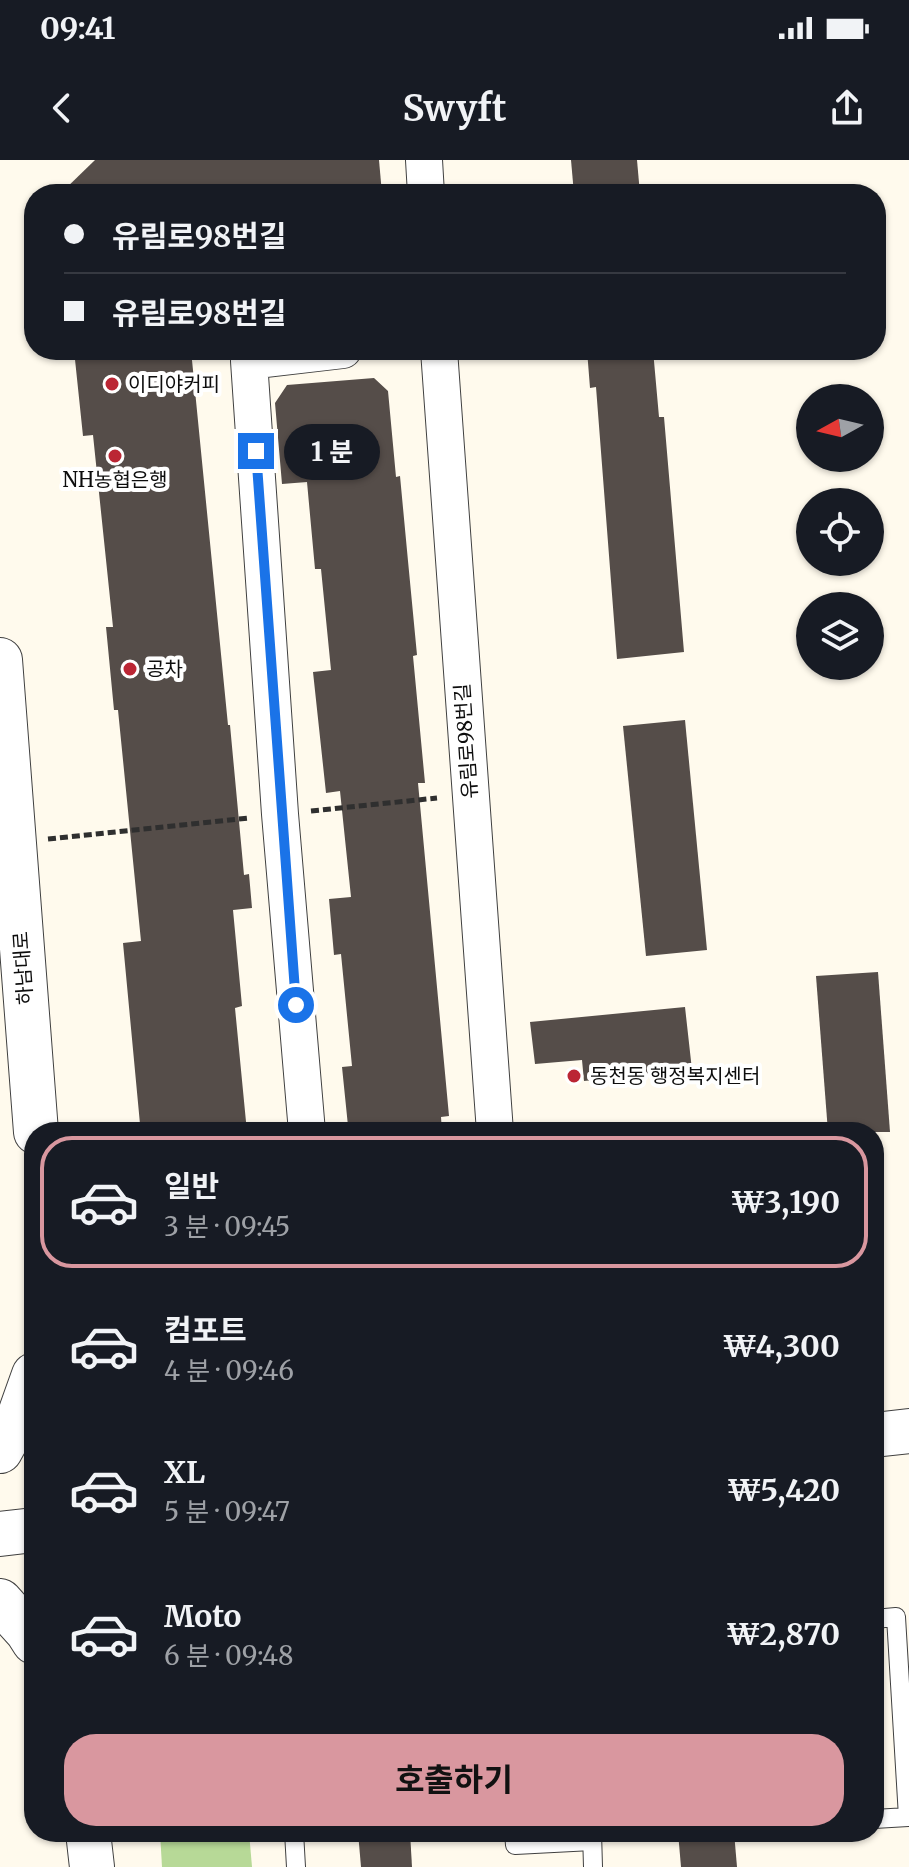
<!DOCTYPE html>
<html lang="ko">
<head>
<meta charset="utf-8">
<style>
  :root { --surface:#171b24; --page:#242831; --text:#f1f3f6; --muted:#9ea1a6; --line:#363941; --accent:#d9979f }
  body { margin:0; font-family:Merriweather,"Noto Sans KR",serif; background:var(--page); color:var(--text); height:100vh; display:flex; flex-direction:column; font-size:30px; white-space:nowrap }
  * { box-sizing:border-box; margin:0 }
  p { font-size:26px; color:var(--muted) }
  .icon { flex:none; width:44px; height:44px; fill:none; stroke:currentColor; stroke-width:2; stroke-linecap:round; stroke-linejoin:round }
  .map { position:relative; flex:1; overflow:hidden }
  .sheet { position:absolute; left:24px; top:962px; width:860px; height:720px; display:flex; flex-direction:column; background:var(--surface); border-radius:32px; box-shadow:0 2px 6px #0004 }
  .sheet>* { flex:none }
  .guide { position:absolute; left:24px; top:24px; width:862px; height:176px; border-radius:32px; box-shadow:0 2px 6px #0004; display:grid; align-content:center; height:176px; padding:0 40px; background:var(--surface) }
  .needle { width:52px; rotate:262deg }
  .buttons { position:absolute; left:796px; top:224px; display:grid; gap:16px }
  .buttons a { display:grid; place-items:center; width:88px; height:88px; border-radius:50%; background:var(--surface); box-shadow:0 2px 6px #0004; font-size:40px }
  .end { position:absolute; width:36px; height:36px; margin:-18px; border:10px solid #1a73e8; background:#fff; box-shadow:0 0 0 4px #fff }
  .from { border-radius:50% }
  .bubble { position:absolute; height:56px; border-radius:28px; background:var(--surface); box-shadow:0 2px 6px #0004; font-size:26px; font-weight:700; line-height:56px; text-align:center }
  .guide b { display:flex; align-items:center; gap:28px; height:76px; font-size:30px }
  .guide b+b { border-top:2px solid var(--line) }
  .guide i { width:20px; height:20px; background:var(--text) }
  ul { padding:14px 0 0; list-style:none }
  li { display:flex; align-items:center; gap:24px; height:132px; margin:0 16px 12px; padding:0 24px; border:4px solid transparent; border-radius:32px }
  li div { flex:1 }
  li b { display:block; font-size:30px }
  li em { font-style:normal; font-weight:700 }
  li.selected { border-color:var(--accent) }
  li>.icon { width:72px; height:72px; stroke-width:1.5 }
  .primary-button { display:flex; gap:16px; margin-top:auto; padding:16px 40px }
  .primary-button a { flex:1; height:92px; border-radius:32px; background:var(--accent); color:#111; font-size:32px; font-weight:700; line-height:92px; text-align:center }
  .status { display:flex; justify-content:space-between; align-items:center; height:56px; padding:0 40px; background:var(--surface); direction:ltr }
  .status svg { height:22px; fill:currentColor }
  header { display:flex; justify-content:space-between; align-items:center; height:104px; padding:0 40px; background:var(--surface); font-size:36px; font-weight:700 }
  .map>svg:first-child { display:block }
  .forest { fill:#b7d997 }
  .building { fill:#554d49 }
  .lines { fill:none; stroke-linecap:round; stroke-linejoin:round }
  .service-casing { stroke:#404040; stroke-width:20 }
  .minor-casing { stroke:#404040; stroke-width:38 }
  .tertiary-casing { stroke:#404040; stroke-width:46 }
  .path { stroke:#2f2f2f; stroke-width:5; stroke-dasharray:8 4; stroke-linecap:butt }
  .service { stroke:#fff; stroke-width:18 }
  .minor { stroke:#fff; stroke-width:36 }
  .tertiary { stroke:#fff; stroke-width:44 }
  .route { stroke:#1a73e8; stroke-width:10 }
  .poi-dot { fill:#bb2634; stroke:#fff; stroke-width:3 }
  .labels { text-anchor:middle; stroke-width:8; stroke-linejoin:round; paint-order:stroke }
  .poi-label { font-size:20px; fill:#0d0d0d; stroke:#fff; text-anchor:start }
  .street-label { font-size:20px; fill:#0d0d0d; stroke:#fff }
</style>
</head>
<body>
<div class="status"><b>09:41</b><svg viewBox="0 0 49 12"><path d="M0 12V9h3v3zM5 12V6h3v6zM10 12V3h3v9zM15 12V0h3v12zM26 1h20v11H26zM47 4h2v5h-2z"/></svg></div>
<header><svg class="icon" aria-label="back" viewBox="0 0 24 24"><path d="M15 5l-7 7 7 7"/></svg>Swyft<svg class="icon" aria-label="share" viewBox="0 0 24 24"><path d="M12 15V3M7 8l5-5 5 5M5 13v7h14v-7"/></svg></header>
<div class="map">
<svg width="909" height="1707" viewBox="0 0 909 1707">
  <rect width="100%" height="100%" fill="#fffaed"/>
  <path class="forest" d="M160,1672H249L252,1707H162Z"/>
  <g class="building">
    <path d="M95,0H379L382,34H60Z"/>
    <path d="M571,0H637L640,34H574Z"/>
    <path d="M74,190H191L228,565H230L244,715L249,714L252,748L233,750L242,846L235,848L247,972H144L143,964H140L123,783L141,781L118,550H114L106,467H113L93,275L83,276Z"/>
    <path d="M587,190H653L659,257H664L684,492L617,499L596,227L590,228Z"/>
    <path d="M374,218L388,231L396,317L400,316L408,401L417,495L413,496L425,623H418L449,956L441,957L442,972H389L388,962L348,966L342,907L352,906L341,794L334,795L329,739L351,737L340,631L326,633L313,512L331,510L321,409H315L307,322L282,324L275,243L287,225Z"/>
    <path d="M685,560L707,790L646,796L623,566Z"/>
    <path d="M878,812L890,972H828L816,816Z"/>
    <path d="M685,847L692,910L584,921L582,900L535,904L530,862Z"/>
    <path d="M358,1672H410L412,1707H361Z"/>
    <path d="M678,1672H734L737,1707H681Z"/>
  </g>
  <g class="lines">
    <g class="service-casing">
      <g id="service">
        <path d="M874,1459L896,1457L908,1657L874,1659"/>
        <path d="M294,1672L296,1707"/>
        <path d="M514,1672L515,1685L592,1681"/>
        <path d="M592,1672L593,1707"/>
      </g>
    </g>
    <g class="minor-casing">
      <g id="minor">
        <path d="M424,0L426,34"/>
        <path d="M439,190L495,972"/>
        <path d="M307,972L280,654L249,201L343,190"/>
      </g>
    </g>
    <g class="tertiary-casing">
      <g id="tertiary">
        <path d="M0,500L36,972"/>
        <path d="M874,1275L909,1271"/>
        <path d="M0,1291L19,1257L34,1215"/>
        <path d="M0,1374L34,1370"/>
        <path d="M0,1441L27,1471L34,1482"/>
        <path d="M88,1672L92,1707"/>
      </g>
    </g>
    <g class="path">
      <path d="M311,651L437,638"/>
      <path d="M48,679L249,658"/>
    </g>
    <use href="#service" class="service"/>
    <use href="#minor" class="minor"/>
    <use href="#tertiary" class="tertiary"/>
  </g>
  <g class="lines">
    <path class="route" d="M256,291L296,845"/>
  </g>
  <g class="poi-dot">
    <circle cx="112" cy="224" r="8"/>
    <circle cx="115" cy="296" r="8"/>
    <circle cx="130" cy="509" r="8"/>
    <circle cx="574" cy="916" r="8"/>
  </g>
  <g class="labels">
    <g class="poi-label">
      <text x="128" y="231">이디야커피</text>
      <text x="115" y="327" text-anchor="middle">NH농협은행</text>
      <text x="146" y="516">공차</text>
      <text x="590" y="923">동천동 행정복지센터</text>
    </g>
    <g class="street-label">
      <text transform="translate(466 581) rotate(-94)" y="7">유림로98번길</text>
      <text transform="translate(23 808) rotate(-94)" y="7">하남대로</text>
    </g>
  </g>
</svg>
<div class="buttons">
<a><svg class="needle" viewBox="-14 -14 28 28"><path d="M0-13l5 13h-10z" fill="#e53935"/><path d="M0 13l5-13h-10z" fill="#9ea1a6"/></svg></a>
<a><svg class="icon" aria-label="locate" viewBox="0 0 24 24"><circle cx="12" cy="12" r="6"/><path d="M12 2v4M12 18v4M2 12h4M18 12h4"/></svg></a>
<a><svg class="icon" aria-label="layers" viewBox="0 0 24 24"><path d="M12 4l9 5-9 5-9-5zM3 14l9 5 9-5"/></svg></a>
</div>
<i class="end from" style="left:296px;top:845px"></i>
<i class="end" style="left:256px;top:291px"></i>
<div class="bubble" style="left:284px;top:264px;width:96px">1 분</div>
<div class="guide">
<b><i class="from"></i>유림로98번길</b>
<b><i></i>유림로98번길</b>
</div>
<section class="sheet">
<ul>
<li class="selected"><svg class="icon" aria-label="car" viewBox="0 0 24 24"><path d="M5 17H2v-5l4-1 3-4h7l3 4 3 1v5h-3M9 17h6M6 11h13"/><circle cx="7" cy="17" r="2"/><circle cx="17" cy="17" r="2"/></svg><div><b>일반</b><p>3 분 · 09:45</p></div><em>₩3,190</em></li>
<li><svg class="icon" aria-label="car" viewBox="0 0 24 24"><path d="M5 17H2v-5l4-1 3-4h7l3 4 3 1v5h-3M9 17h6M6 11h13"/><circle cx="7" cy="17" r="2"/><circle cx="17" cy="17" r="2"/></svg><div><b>컴포트</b><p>4 분 · 09:46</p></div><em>₩4,300</em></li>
<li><svg class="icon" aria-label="car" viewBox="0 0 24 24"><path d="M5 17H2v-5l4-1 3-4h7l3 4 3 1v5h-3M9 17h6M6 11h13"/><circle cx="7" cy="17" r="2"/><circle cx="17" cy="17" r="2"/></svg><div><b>XL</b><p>5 분 · 09:47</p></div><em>₩5,420</em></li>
<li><svg class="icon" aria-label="car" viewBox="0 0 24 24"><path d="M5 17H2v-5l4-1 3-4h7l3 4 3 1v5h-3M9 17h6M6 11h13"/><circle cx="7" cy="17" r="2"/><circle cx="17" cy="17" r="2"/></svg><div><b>Moto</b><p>6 분 · 09:48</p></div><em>₩2,870</em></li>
</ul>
<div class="primary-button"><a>호출하기</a></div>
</section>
</div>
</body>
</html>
